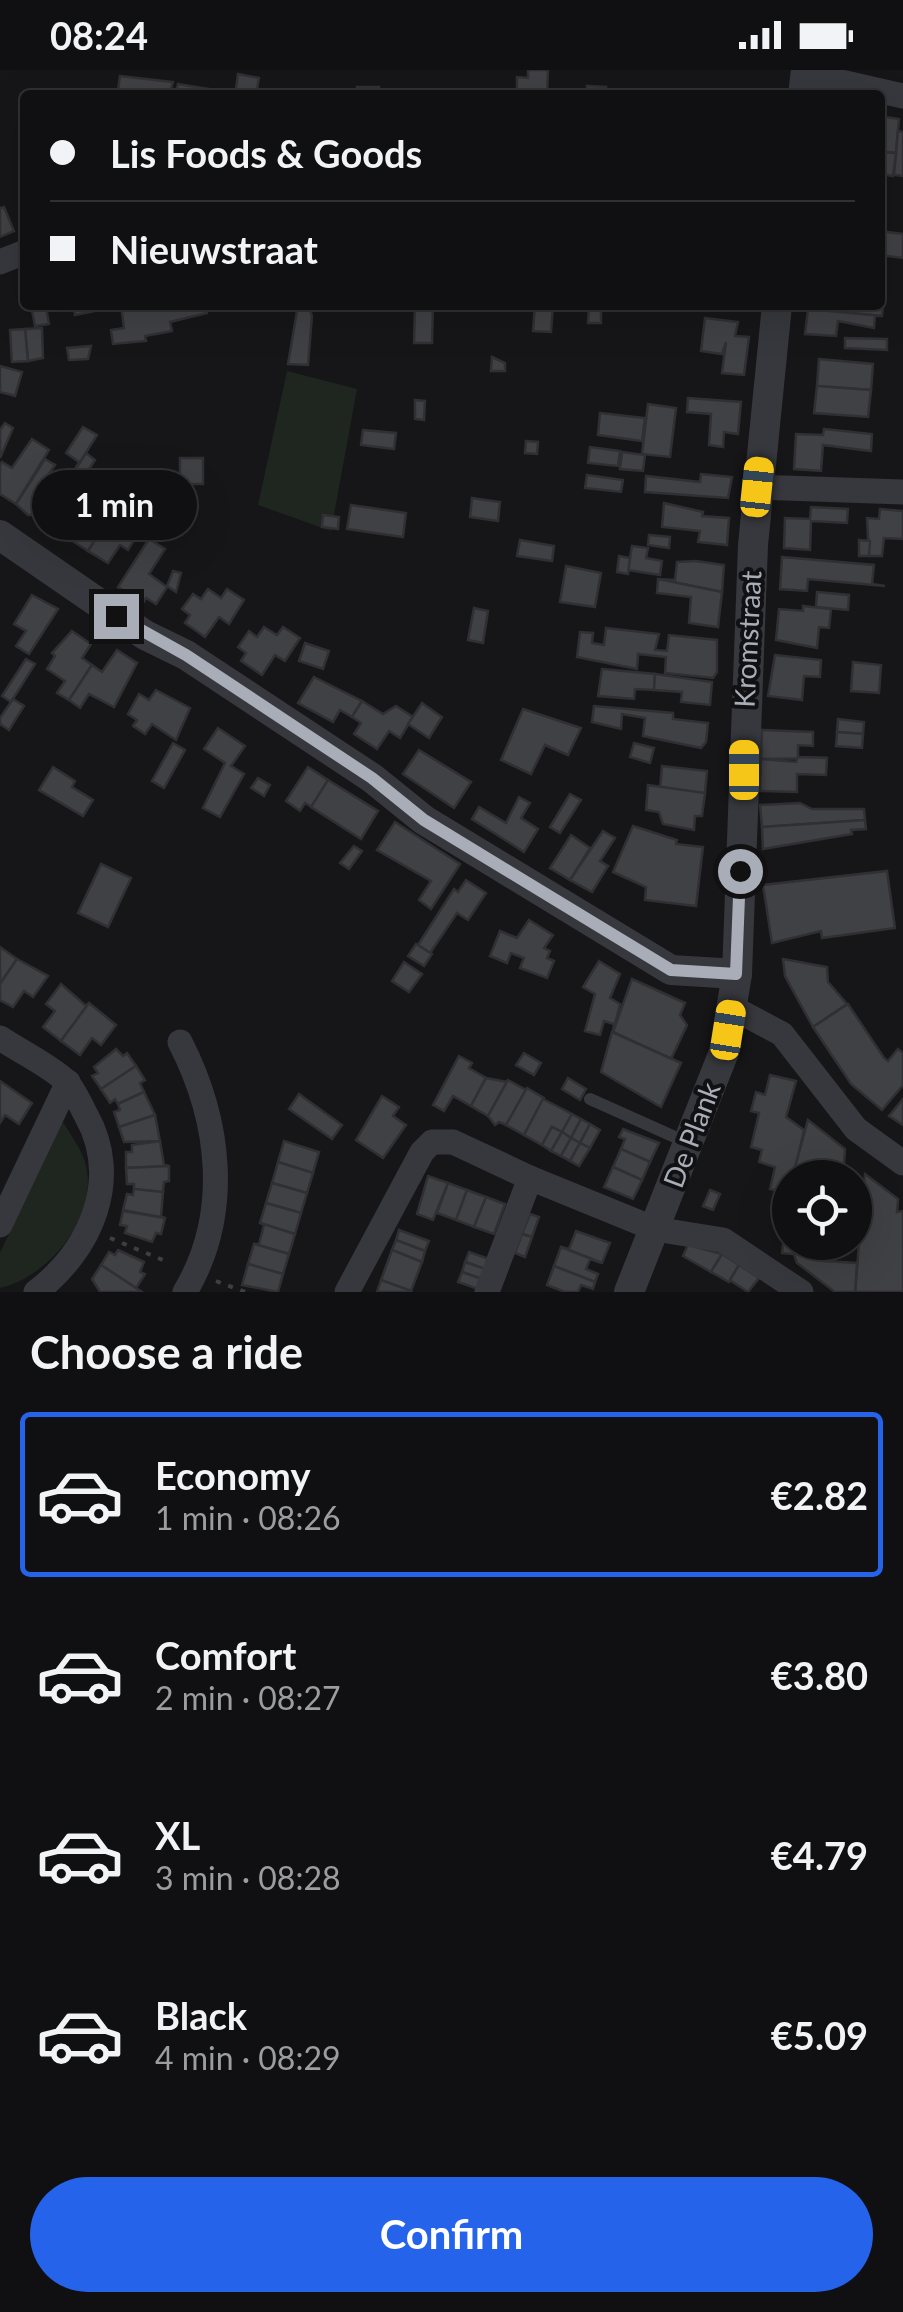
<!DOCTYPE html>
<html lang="en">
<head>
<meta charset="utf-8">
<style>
  :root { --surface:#101012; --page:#19191b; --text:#f1f3f6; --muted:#9c9d9f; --line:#303032; --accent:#2563eb }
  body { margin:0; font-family:Lato,sans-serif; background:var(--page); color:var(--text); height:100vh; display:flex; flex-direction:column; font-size:38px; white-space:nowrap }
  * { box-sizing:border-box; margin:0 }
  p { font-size:32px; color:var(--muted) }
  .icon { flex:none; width:55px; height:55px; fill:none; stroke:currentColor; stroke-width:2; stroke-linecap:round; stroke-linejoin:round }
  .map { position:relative; height:1222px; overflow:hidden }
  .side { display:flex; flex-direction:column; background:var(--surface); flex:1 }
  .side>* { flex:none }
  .banner { position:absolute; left:20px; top:20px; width:865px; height:220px; border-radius:10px; box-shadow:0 10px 40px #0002,0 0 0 2px var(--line); display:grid; align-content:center; height:220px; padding:0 30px; background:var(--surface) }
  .tools { position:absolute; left:772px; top:1090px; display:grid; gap:20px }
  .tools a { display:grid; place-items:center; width:100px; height:100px; border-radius:50%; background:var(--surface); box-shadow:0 10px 40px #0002,0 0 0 2px var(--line); font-size:50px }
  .end { position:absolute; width:45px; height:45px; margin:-22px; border:12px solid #a8adb8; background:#111; box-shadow:0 0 0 5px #111 }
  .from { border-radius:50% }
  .bubble { position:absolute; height:70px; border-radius:35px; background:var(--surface); box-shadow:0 10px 40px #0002,0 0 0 2px var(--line); font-size:32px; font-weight:700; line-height:70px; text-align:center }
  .car { position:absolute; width:30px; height:60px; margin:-30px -15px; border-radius:12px; box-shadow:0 0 8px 2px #0007; background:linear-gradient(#f5c518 24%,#345 0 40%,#f5c518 0 76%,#345 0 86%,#f5c518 0) }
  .banner b { display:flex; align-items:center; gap:35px; height:95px; font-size:38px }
  .banner b+b { border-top:2px solid var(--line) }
  .banner i { width:25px; height:25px; background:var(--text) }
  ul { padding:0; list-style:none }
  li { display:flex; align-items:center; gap:30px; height:165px; margin:0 20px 15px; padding:0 10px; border:5px solid transparent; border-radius:10px }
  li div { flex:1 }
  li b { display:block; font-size:38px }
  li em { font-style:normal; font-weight:700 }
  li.selected { border-color:var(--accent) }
  li>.icon { width:90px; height:90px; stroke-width:1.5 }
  h2 { padding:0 30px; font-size:45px; line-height:120px }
  .button { display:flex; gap:20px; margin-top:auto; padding:20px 30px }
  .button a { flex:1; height:115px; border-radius:60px; background:var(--accent); color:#fff; font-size:40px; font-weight:700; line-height:115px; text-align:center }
  .status { display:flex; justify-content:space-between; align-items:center; height:70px; padding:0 50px; background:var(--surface); direction:ltr }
  .status svg { height:28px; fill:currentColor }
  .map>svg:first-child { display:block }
  .green { fill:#1e261f }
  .building { fill:#404145; stroke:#303034; stroke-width:2.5 }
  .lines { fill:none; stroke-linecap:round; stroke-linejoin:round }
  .path { stroke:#3d3f44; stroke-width:4; stroke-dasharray:5 8; stroke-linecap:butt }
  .service { stroke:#37383d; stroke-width:12 }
  .minor { stroke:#37383d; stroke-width:25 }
  .tertiary { stroke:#37383d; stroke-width:30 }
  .route { stroke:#a8adb8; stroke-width:12 }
  .labels { text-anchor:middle; stroke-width:8; stroke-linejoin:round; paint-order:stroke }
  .street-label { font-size:28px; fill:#a8adb8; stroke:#111113 }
</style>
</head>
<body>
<div class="status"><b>08:24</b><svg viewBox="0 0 49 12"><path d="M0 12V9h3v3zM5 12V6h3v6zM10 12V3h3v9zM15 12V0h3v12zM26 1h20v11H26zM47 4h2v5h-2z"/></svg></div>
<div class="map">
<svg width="903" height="1222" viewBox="0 0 903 1222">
  <rect width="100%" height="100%" fill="#161618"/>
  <g class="green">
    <path d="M287,301L357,319L331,461L258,435Z"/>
    <path d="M62,1050C69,1063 81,1078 85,1092C101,1145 49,1207 0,1218V1183Z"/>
  </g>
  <g class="building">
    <path d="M528,0H548L547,25H517V7L528,8Z"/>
    <path d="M238,4L259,8L256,25H235Z"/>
    <path d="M120,6L173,12L169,25H156L118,20Z"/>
    <path d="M178,14L209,19L208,25H175Z"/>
    <path d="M587,16L606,17V25H588Z"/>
    <rect x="357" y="17" width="22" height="8"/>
    <path d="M885,47L899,49L896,83L882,82Z"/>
    <path d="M898,61L903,62V106L894,105Z"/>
    <path d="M880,82L896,83L893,106L880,104Z"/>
    <path d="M4,137L14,161L0,167V138Z"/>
    <path d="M880,161L903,164V188L880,185Z"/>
    <path d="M883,234L882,246L808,239V235Z"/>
    <path d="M31,235H58L46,237L49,254L35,256Z"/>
    <path d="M60,235H96L95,241L75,245L74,237L61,240Z"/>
    <path d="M121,235H206L207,243L170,252L172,261L145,266L146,271L113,274L111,260L124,258Z"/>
    <path d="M298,235H308L312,246L308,295L288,294Z"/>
    <path d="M415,235H433L432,273H414Z"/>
    <path d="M535,235H553L551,262L533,261Z"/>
    <path d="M589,235H601V253H588Z"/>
    <path d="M808,239L882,246H875L874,258L838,251L836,266L805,264Z"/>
    <path d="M705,248L738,252L735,266L749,267L744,305L722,303L726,272L722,284L701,281Z"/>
    <path d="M42,258L43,288L28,291L25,259Z"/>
    <path d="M25,259L28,291L12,292L10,260Z"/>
    <path d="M845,268L887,269V280L845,278Z"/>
    <path d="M91,276L88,289L69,290L67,278Z"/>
    <path d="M492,287L505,293V301H491Z"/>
    <path d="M819,289L873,294L871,320L817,316Z"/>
    <path d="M0,296L22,302L15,326L0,322Z"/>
    <path d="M817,316L871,320L868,347L814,343Z"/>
    <path d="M688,328L741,332L738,364L724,362L723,377L709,375L711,344L687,342Z"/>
    <path d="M415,330L425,331L424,350L415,349Z"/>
    <path d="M648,334L676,338L670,387L642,384Z"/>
    <path d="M600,343L645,348L642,371L598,365Z"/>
    <path d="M5,353L13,358L0,388V360Z"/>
    <path d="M83,357L97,365L67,413L79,392L66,383Z"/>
    <path d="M824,359L872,364L871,381L823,375L821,401L794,399L796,364L823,365Z"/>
    <path d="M363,360L396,363L394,379L361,375Z"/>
    <path d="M32,369L49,380L16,434L0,424V395L2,392L12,398Z"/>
    <path d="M526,371L538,372L537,384L525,383Z"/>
    <path d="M590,377L620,381L618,396L588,393Z"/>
    <path d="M622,382L645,385L643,401L620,399Z"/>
    <path d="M86,383L95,390L76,419L67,413Z"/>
    <rect x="180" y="388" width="23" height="26"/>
    <path d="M45,389L55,395L42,414L50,419L33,445H28L16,434Z"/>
    <path d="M701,404L732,407L728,428L645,422L646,406L700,412Z"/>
    <path d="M587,405L623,410L621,422L585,418Z"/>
    <path d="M171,415L181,421L169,440L159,433Z"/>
    <path d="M80,420L113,442L88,481L68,468L81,449L67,440Z"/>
    <path d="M472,428L500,432L498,451L470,447Z"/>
    <path d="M159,433L170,440L154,464L143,456Z"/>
    <path d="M664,433L703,442L702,446L729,448L727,475L698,472L700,461L662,457Z"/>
    <path d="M351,435L406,443L403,467L347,459Z"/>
    <path d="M811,437L848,439L847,453L811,451L810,480L784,478L785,448L810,449Z"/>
    <path d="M880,439L903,441V469L884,468L882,486H869L867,448L879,449Z"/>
    <path d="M113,442L140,460L128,480L120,475L108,493L88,481Z"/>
    <path d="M323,445L339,447L338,459L322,457Z"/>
    <path d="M649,465L670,467L669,478L648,475Z"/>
    <path d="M149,469L165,479L149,504L167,517L156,534L146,528L143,533L118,517Z"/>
    <path d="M520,470L554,476L552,491L517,486Z"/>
    <path d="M859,470L870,471L869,486H859Z"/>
    <path d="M632,476L648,478L646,488L662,491L660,505L628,500Z"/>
    <path d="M619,486L630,488L628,504L617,502Z"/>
    <path d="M782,487L874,495L872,514L885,516L808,509L807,521L780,519Z"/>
    <path d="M696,491L724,495L722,522L658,509L675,510L677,492Z"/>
    <path d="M566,496L601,503L595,537L560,532Z"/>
    <path d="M173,501L181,503L176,522L167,516Z"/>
    <path d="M658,509L722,522L718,557L689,553L691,527L657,523Z"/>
    <path d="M208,519L221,528L227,519L244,530L229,554L219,547L205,567L185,553L190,545L182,539L193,524L201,529Z"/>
    <path d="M817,522L849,525L848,540L816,537Z"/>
    <path d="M32,525L58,539L29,584L16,576L26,561L14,554Z"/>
    <path d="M803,536L831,539L829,558L819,557L817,578L776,570L779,539L803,541Z"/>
    <path d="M474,538L488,541L483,573L468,570Z"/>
    <path d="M264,557L277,565L283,557L300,568L285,591L275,585L262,605L241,591L246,583L238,577L249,561L257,567Z"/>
    <path d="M606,558L659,564L655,580L667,581L669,565L717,570V602L713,608L665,603L666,587L638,584L637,599L577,587L580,562L593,563L592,573L604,575Z"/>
    <path d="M72,561L91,574L82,588L92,595L69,630L57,623L65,611L47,599L55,586L52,583Z"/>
    <path d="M305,573L329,581L323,599L299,591Z"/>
    <path d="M117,580L137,593L114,637L89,624L80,638L69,630L92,595L102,602Z"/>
    <path d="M775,585L821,590L820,607L804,606L802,630L768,626Z"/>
    <path d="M26,589L35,594L11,632L2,626Z"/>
    <path d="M853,592L881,595L879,623L851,621Z"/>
    <path d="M602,599L655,604L654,620L635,619L634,629L598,626Z"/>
    <path d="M655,604L712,612L710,635L681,632L682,622L654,620Z"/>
    <path d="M314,607L362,631L352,647L340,640L333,652L298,633Z"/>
    <path d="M156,620L190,638L176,670L152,654L145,664L133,656L137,650L128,644L139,624L149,630Z"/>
    <path d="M13,629L24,636L9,660L0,654V648Z"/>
    <path d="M362,631L383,644L396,636L413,647L400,668L389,661L377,679L354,664L361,653L352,647Z"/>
    <path d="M422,633L442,647L429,668L408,654Z"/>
    <path d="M594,636L673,643V649L708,653L706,672L701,678L643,666L645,648L622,644L621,659L592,652Z"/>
    <path d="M523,639L581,658L568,685L545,675L531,704L501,690Z"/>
    <path d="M838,649L864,652L863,664L837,662Z"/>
    <path d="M218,658L245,676L231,696L244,704L220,747L203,738L225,693L204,679Z"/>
    <path d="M762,660L813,662V676L798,675V687L827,688L761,689Z"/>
    <path d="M837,662L863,664L862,678L836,676Z"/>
    <path d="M173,673L185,680L164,718L152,711Z"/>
    <path d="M634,673L654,678L650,693L630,687Z"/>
    <path d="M419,680L471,712L454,738L403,704Z"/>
    <path d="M798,687L827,688L826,705L797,704V722L760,721L761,689L796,692Z"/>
    <path d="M662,696L707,701L705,723L660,719Z"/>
    <path d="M53,697L75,711L72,717L93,730L83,746L39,720Z"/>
    <path d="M308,697L328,710L312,737L305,733L300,741L286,731Z"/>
    <path d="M258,708L270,715L264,726L251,718Z"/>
    <path d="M328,710L378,741L361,769L311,737Z"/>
    <path d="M648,715L705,723L702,746H695L694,760L663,754L659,742L646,740Z"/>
    <path d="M570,724L581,730L560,763L550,757Z"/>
    <path d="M519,727L530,733L521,748L538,759L524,782L472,749L479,737L506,753Z"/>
    <path d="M800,733L812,739H864L865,750L762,757L760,735Z"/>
    <path d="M865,750L866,759L851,760L852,764L763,779L762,757Z"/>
    <path d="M395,752L460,794L431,839L419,830L431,811L377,780Z"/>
    <path d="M633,756L677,770L676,774L703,777L696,836L645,830L646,817L613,802Z"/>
    <path d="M603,761L615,768L600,791L608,796L592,822L570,810Z"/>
    <path d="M571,765L590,778L570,810L550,798Z"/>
    <path d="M354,776L362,781L349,799L340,793Z"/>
    <path d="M101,794L131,808L108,857L78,843Z"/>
    <path d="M887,801L895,858L822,868L821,861L772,873L763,815Z"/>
    <path d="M466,810L486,823L468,850L457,843L430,883L418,875L454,819L458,822Z"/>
    <path d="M529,850L553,865L544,878L550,881L547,888L554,891L547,908L520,898L524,888L511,883L507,893L490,886L500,861L517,868Z"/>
    <path d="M416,874L432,884L424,896L408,886Z"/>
    <path d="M0,877L17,889L0,914Z"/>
    <path d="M17,889L48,906L33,927L24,921L13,937L0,930V914Z"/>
    <path d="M783,889L827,897L828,912L847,934L813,957L785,906Z"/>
    <path d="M599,891L620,904L610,928L620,934L613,962L614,954L604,951L600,965L585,961L595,924L583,917Z"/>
    <path d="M404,892L422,904L409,922L392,911Z"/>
    <path d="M632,909L685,933L680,945L687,955L671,989L613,962Z"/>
    <path d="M61,914L86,936L89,933L61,971L43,957L55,941L46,934Z"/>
    <path d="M89,933L116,955L101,975L92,968L80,985L61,971Z"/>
    <path d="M848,934L884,988L888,991L898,979L903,983V1015L882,1040L851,1014L813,957Z"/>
    <path d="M612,962L681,993L661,1037L601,1002Z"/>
    <path d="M116,979L123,986L127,983L136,996L101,1019L92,1006L98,1003L94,997Z"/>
    <path d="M524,983L541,993L534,1005L516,995Z"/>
    <path d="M459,986L472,993L469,998L486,1008L471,1036L453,1026L444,1041L433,1035Z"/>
    <path d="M136,996L145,1010L140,1013L144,1022L118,1034L115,1029L110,1033L101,1019Z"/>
    <path d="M770,1005L796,1011L786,1047L804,1060L790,1124L770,1119L775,1097L759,1092L762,1080L751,1077L759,1043L751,1041L756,1022L765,1025Z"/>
    <path d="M486,1008L507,1012L488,1046L471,1036Z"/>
    <path d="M568,1008L586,1019L580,1030L562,1019Z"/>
    <path d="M508,1010L526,1020L506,1055L499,1052L495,1055L488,1046Z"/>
    <path d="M0,1011L32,1033L19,1054L5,1045L0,1053Z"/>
    <path d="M527,1018L544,1028L524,1065L506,1055Z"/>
    <path d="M144,1022L155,1045L119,1057L114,1042L120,1040L118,1034Z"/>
    <path d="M299,1024L342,1055L332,1069L289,1039Z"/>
    <path d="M382,1026L399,1037L393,1046L406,1055L383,1088L356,1070Z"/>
    <path d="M543,1029L572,1044L562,1062L552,1057L542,1075L524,1065Z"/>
    <path d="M903,1029V1055L889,1046Z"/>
    <path d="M572,1044L581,1049L571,1068L562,1062Z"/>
    <path d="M155,1045L160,1071L124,1072L119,1057Z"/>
    <path d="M581,1049L590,1054L580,1073L571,1068Z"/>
    <path d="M808,1050L845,1079L843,1108H792Z"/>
    <path d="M590,1054L600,1060L590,1078L580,1073Z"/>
    <path d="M552,1057L562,1062L551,1081L542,1075Z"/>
    <path d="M623,1059L659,1073L650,1092L621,1079L625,1069L619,1067Z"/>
    <path d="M562,1062L571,1068L561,1086L551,1081Z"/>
    <path d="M571,1068L580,1073L570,1091L561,1086Z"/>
    <path d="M160,1071L164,1095L169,1096L126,1098V1082H132V1075Z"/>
    <path d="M284,1071L319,1082L313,1103L278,1092Z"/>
    <path d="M580,1073L590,1078L579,1096L570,1091Z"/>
    <path d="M621,1079L650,1092L642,1110L613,1097Z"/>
    <path d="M278,1092L313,1103L307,1123L272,1113Z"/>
    <path d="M169,1096V1111L164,1112L163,1122L134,1119V1114H127L126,1098Z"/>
    <path d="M613,1097L642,1110L633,1129L604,1117Z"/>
    <path d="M865,1104L898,1129L897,1142L903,1141V1222H855Z"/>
    <path d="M428,1106L448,1113L433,1150L417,1144Z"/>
    <path d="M272,1113L307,1123L301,1143L266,1133Z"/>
    <path d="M448,1113L467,1120L456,1150L437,1143Z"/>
    <path d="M134,1119L163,1122L161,1147L165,1148L123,1140L127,1124L133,1125Z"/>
    <path d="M467,1120L486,1127L474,1157L456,1150Z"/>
    <path d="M710,1120L720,1124L713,1140L703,1136Z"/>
    <path d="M790,1125V1172H825L824,1191L857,1193L855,1222H835L797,1193L794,1184L782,1183Z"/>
    <path d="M486,1127L505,1134L494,1164L474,1157Z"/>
    <path d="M266,1133L301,1143L295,1164L260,1153Z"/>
    <path d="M123,1141L165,1148L161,1164L156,1163L152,1172L125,1163L127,1156L120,1155Z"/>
    <path d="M530,1144L539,1147L532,1167L522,1164Z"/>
    <path d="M260,1153L295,1164L289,1184L254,1174H259L264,1155Z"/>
    <path d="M399,1160L429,1171L425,1181L396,1170Z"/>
    <path d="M576,1161L610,1173L602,1193L561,1177L569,1179Z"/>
    <path d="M522,1164L532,1167L525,1187L515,1183Z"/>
    <path d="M396,1170L425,1181L422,1192L392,1180Z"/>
    <path d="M254,1174L289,1184L283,1204L248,1194Z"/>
    <path d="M688,1175L722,1184L711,1202L683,1186Z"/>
    <path d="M561,1177L602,1193L590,1189L586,1199L598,1204L595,1212L554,1196Z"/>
    <path d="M118,1180L144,1192L140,1202L145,1204L136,1218L101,1195L109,1182L115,1185Z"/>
    <path d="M392,1180L422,1192L411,1221L381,1210Z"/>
    <path d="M469,1182L489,1189L485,1199L465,1192Z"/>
    <path d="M722,1184L739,1195L729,1212L711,1202Z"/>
    <path d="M465,1192L485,1199L482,1209L462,1202Z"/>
    <path d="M248,1194L283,1204L278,1222L242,1215Z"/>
    <path d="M101,1195L136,1218L142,1222H100L92,1209Z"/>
    <path d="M739,1195L759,1208L748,1222L730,1210Z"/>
    <path d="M554,1196L595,1212L593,1219L581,1215L578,1222H565L547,1215Z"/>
    <path d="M462,1202L482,1209L478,1219L458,1212Z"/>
    <path d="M381,1210L411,1221L410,1222H377Z"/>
  </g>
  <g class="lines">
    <g class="path">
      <path d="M110,1168L170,1193"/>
      <path d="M216,1211L245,1222"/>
    </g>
    <path class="service" d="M590,1029L686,1072"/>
    <g class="minor">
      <path d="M806,4L903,26"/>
      <path d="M0,192L25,182"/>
      <path d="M757,417L903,422"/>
      <path d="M731,937L782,964L856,1059L903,1093"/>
      <path d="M0,968C21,982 47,994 66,1011C74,1019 80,1034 86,1045C122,1109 91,1180 36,1222"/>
      <path d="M180,972C220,1050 232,1143 185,1222"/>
      <path d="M0,1155L68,1012"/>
      <path d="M347,1222L422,1082L432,1072H453L530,1108"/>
      <path d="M487,1222L530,1108L655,1159L723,1170L801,1222"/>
    </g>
    <g class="tertiary">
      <path d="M803,25L806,0"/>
      <path d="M0,465L145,565L186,585L372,708L424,750L671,900L737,904"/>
      <path d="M629,1222L724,982L737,904L753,475L777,235"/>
    </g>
  </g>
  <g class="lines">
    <path class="route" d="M116,546L186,585L372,708L424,750L671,900L736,904L740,801"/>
  </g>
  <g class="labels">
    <g class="street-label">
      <text transform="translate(748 569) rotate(-87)" y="10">Kromstraat</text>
      <text transform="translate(692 1065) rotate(-69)" y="10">De Plank</text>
    </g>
  </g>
</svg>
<div class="tools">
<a><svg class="icon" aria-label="locate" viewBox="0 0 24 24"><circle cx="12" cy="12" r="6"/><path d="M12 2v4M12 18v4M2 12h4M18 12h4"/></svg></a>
</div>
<i class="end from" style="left:740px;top:801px"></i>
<i class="end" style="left:116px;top:546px"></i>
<div class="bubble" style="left:32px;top:400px;width:165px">1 min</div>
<i class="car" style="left:757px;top:417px;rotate:6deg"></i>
<i class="car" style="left:744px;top:700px;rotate:0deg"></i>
<i class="car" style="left:728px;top:960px;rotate:9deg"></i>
<div class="banner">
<b><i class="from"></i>Lis Foods &amp; Goods</b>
<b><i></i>Nieuwstraat</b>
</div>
</div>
<section class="side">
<h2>Choose a ride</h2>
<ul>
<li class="selected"><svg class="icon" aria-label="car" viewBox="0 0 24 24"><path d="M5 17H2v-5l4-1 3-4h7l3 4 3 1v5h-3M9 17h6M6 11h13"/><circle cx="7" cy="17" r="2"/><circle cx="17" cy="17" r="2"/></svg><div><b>Economy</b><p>1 min · 08:26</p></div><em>€2.82</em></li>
<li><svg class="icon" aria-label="car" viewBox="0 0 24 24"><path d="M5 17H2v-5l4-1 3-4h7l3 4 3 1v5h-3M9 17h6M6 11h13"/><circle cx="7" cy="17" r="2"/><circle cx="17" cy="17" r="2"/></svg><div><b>Comfort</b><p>2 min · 08:27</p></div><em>€3.80</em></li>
<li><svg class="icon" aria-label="car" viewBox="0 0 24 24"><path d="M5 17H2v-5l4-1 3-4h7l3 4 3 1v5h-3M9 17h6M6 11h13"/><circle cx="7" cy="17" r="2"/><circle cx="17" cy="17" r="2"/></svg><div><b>XL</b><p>3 min · 08:28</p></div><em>€4.79</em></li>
<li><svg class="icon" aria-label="car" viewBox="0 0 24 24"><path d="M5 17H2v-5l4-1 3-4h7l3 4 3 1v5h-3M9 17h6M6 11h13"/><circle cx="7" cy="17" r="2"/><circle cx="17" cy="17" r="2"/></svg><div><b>Black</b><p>4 min · 08:29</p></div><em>€5.09</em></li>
</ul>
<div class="button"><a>Confirm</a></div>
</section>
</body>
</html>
